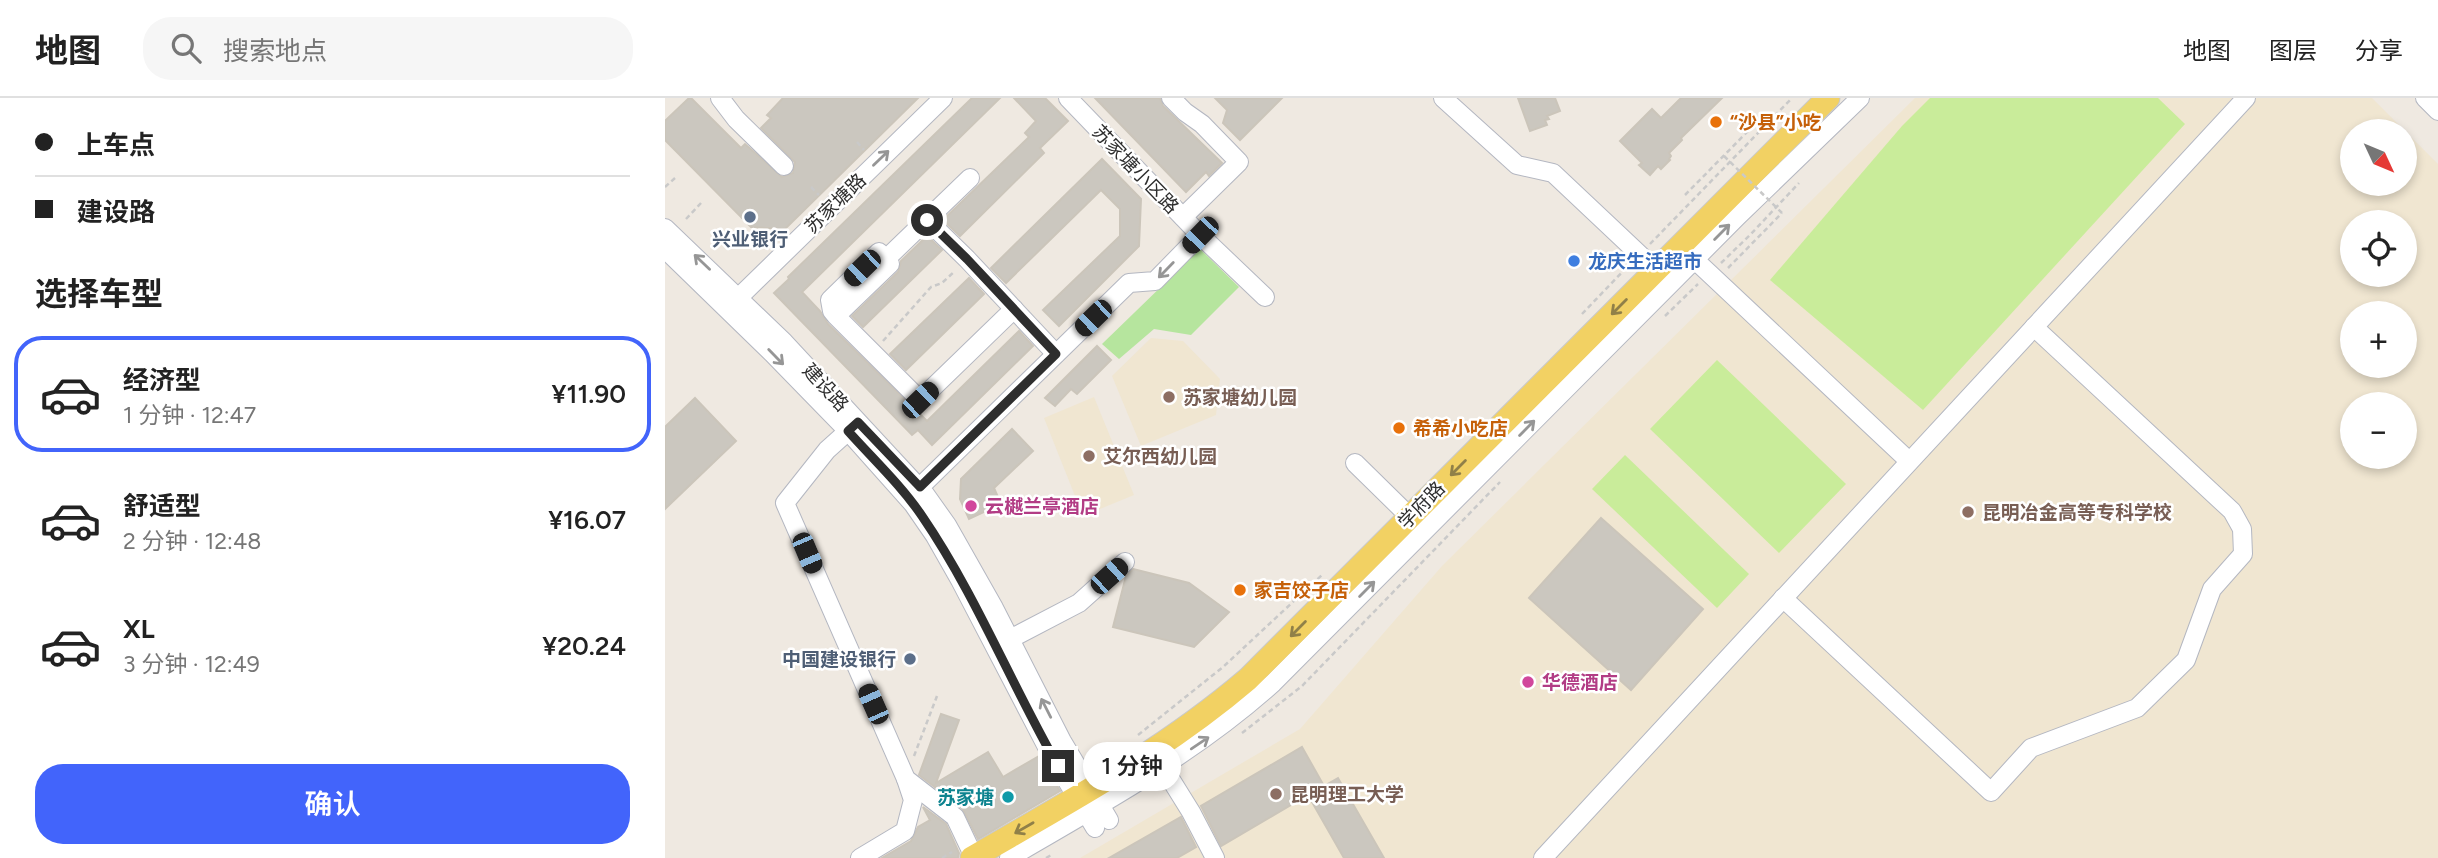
<!DOCTYPE html>
<html lang="zh">
<head>
<meta charset="utf-8">
<style>
  :root { --surface:#fff; --page:#f6f6f6; --text:#222; --muted:#767676; --line:#e0e0e0; --accent:#4264fb }
  body { margin:0; font-family:Figtree,"Noto Sans SC",sans-serif; background:var(--page); color:var(--text); height:100vh; display:flex; flex-direction:column; font-size:26px; white-space:nowrap }
  * { box-sizing:border-box; margin:0 }
  p { font-size:23px; color:var(--muted) }
  .icon { flex:none; width:38px; height:38px; fill:none; stroke:currentColor; stroke-width:2; stroke-linecap:round; stroke-linejoin:round }
  .map { position:relative; flex:1; overflow:hidden }
  .panel { display:flex; flex-direction:column; background:var(--surface); width:665px }
  .panel>* { flex:none }
  .top-card { display:grid; align-content:center; height:154px; padding:0 35px; background:var(--surface) }
  .needle { width:46px; rotate:134deg }
  .tools { position:absolute; left:1675px; top:21px; display:grid; gap:14px }
  .tools a { display:grid; place-items:center; width:77px; height:77px; border-radius:50%; background:var(--surface); box-shadow:0 4px 10px #0003; font-size:35px }
  .end { position:absolute; width:32px; height:32px; margin:-16px; border:9px solid #2e2e2e; background:#fff; box-shadow:0 0 0 4px #fff }
  .from { border-radius:50% }
  .bubble { position:absolute; height:49px; border-radius:24px; background:var(--surface); box-shadow:0 4px 10px #0003; font-size:23px; font-weight:600; line-height:49px; text-align:center }
  .car { position:absolute; width:21px; height:42px; margin:-21px -10px; border-radius:9px; box-shadow:0 0 5px 2px #0007; background:linear-gradient(#222 24%,#8ab4d8 0 40%,#222 0 76%,#8ab4d8 0 86%,#222 0) }
  .top-card b { display:flex; align-items:center; gap:24px; height:66px; font-size:26px }
  .top-card b+b { border-top:2px solid var(--line) }
  .top-card i { width:18px; height:18px; background:var(--text) }
  ul { padding:0; list-style:none }
  li { display:flex; align-items:center; gap:21px; height:116px; margin:0 14px 10px; padding:0 21px; border:4px solid transparent; border-radius:28px }
  li div { flex:1 }
  li b { display:block; font-size:26px }
  li em { font-style:normal; font-weight:600 }
  li.active { border-color:var(--accent) }
  li>.icon { width:63px; height:63px; stroke-width:1.5 }
  h2 { padding:0 35px; font-size:32px; line-height:84px }
  .button { display:flex; gap:14px; margin-top:auto; padding:14px 35px }
  .button a { flex:1; height:80px; border-radius:28px; background:var(--accent); color:#fff; font-size:28px; font-weight:600; line-height:80px; text-align:center }
  header { display:flex; align-items:center; gap:42px; box-sizing:border-box; height:98px; padding:0 35px; background:var(--surface); border-bottom:2px solid var(--line) }
  header strong { font-size:33px }
  nav { display:flex; gap:38px; margin-inline-start:auto; font-size:24px }
  .search { width:490px; height:63px; background:var(--page); display:flex; align-items:center; gap:18px; box-sizing:border-box; padding:0 24px; border-radius:28px; color:var(--muted); font-size:26px }
  main { display:flex; flex:1; min-height:0 }
  .map>svg:first-child { display:block }
  .education { fill:#f0e6d1; fill-rule:evenodd }
  .green { fill:#b6e59e }
  .pitch { fill:#c9ec9a }
  .building { fill:#cbc7bf; stroke:#cbc5ba; stroke-width:2 }
  .lines { fill:none; stroke-linecap:round; stroke-linejoin:round }
  .minor-casing { stroke:#b4b7c1; stroke-width:20 }
  .major-casing { stroke:#c9c9c9; stroke-width:25 }
  .path { stroke:#c9c9c9; stroke-width:2.5; stroke-dasharray:5 3.5; stroke-linecap:butt }
  .minor { stroke:#fff; stroke-width:18 }
  .major { stroke:#f2d163; stroke-width:23 }
  .path-bridge { stroke:#c9c9c9; stroke-width:2.5; stroke-dasharray:5 3.5; stroke-linecap:butt }
  .oneway { stroke:#969696 }
  .oneway2 { stroke:#908048 }
  .route { stroke:#2e2e2e; stroke-width:9 }
  .food-dot { fill:#e8710a; stroke:#fff; stroke-width:2.5 }
  .service-dot { fill:#5c6f8a; stroke:#fff; stroke-width:2.5 }
  .shop-dot { fill:#3f7fe0; stroke:#fff; stroke-width:2.5 }
  .education-dot { fill:#8d6e63; stroke:#fff; stroke-width:2.5 }
  .hotel-dot { fill:#d1479c; stroke:#fff; stroke-width:2.5 }
  .culture-dot { fill:#0f9aa8; stroke:#fff; stroke-width:2.5 }
  .labels { text-anchor:middle; stroke-width:5; stroke-linejoin:round; paint-order:stroke }
  .food-label { font-size:19px; font-weight:bold; fill:#c56008; stroke:#fff; text-anchor:start }
  .street-label { font-size:19px; fill:#2e2e2e; stroke:#fff }
  .service-label { font-size:19px; font-weight:bold; fill:#4e5e75; stroke:#fff }
  .shop-label { font-size:19px; font-weight:bold; fill:#366cbe; stroke:#fff; text-anchor:start }
  .education-label { font-size:19px; font-weight:bold; fill:#785e54; stroke:#fff; text-anchor:start }
  .hotel-label { font-size:19px; font-weight:bold; fill:#b23c85; stroke:#fff; text-anchor:start }
  .culture-label { font-size:19px; font-weight:bold; fill:#0d838f; stroke:#fff; text-anchor:end }
</style>
</head>
<body>
<header>
<strong>地图</strong>
<div class="search"><svg class="icon" aria-label="search" viewBox="0 0 24 24"><circle cx="10" cy="10" r="6"/><path d="M15 15l6 6"/></svg>搜索地点</div>
<nav><a>地图</a><a>图层</a><a>分享</a></nav>
</header>
<main>
<section class="panel">
<div class="top-card">
<b><i class="from"></i>上车点</b>
<b><i></i>建设路</b>
</div>
<h2>选择车型</h2>
<ul>
<li class="active"><svg class="icon" aria-label="car" viewBox="0 0 24 24"><path d="M5 17H2v-5l4-1 3-4h7l3 4 3 1v5h-3M9 17h6M6 11h13"/><circle cx="7" cy="17" r="2"/><circle cx="17" cy="17" r="2"/></svg><div><b>经济型</b><p>1 分钟 · 12:47</p></div><em>¥11.90</em></li>
<li><svg class="icon" aria-label="car" viewBox="0 0 24 24"><path d="M5 17H2v-5l4-1 3-4h7l3 4 3 1v5h-3M9 17h6M6 11h13"/><circle cx="7" cy="17" r="2"/><circle cx="17" cy="17" r="2"/></svg><div><b>舒适型</b><p>2 分钟 · 12:48</p></div><em>¥16.07</em></li>
<li><svg class="icon" aria-label="car" viewBox="0 0 24 24"><path d="M5 17H2v-5l4-1 3-4h7l3 4 3 1v5h-3M9 17h6M6 11h13"/><circle cx="7" cy="17" r="2"/><circle cx="17" cy="17" r="2"/></svg><div><b>XL</b><p>3 分钟 · 12:49</p></div><em>¥20.24</em></li>
</ul>
<div class="button"><a>确认</a></div>
</section>
<div class="map">
<svg width="1773" height="760" viewBox="0 0 1773 760">
  <rect width="100%" height="100%" fill="#efe9e1"/>
  <g class="education">
    <path d="M1250,0H1707L1773,66V760H415L635,631L777,468ZM1687,33H1740V86H1687ZM1687,124H1740V177H1687ZM1687,215H1740V268H1687ZM1687,306H1740V359H1687Z"/>
    <path d="M486,240L518,243L555,281L551,317L476,348L447,278Z"/>
    <path d="M429,299L469,397L418,418L379,320Z"/>
  </g>
  <path class="green" d="M535,151L574,189L526,237L489,231L454,261L437,246Z"/>
  <g class="pitch">
    <path d="M1265,0H1493L1520,26L1258,312L1105,182L1237,28Z"/>
    <path d="M1052,262L1181,386L1114,455L985,331Z"/>
    <path d="M960,357L1084,476L1052,510L927,391Z"/>
  </g>
  <g class="building">
    <path d="M24,0H26L76,50L80,46L117,79L128,75L130,64L96,30L106,20L102,17L118,0H253L120,131L86,129L0,42V23Z"/>
    <path d="M307,0H335L137,194L155,213L163,226L262,323L354,233L368,248L267,347L253,332L247,337L109,195L124,181L123,179Z"/>
    <path d="M349,0H380L403,23L375,50L379,55L295,138L278,122L364,39L360,35L371,23Z"/>
    <path d="M430,0H495L498,8L557,65L544,78L541,74L521,94Z"/>
    <path d="M550,0H617L575,42L558,25L562,12Z"/>
    <path d="M853,0H890L895,13L882,18L884,21L880,22L882,27L865,33Z"/>
    <path d="M1016,0H1057L1016,40L1017,42L1004,55L1006,58L1004,61L1005,62L996,71L993,68L985,77L974,67L977,65L955,43L987,11L996,20Z"/>
    <path d="M437,61L476,101L474,148L394,228L378,212L455,138V111L436,92L341,185L326,170Z"/>
    <path d="M262,138L277,152L198,229L187,218L233,174L236,163Z"/>
    <path d="M304,180L319,196L241,272L225,256Z"/>
    <path d="M432,248L446,262L412,296L406,291L390,308L380,300Z"/>
    <path d="M30,300L71,343L0,411V329Z"/>
    <path d="M347,331L368,353L329,390L336,406L304,421L295,401L296,381Z"/>
    <path d="M936,420L1038,511L966,592L864,500Z"/>
    <path d="M468,471L524,485L564,514L529,549L448,529L461,478Z"/>
    <path d="M276,616L294,622L271,685L323,654L338,679L374,658L395,693L313,741L297,710L254,677Z"/>
    <path d="M637,649L659,688L673,680L719,760H679L643,697L556,748L536,708Z"/>
    <path d="M258,709L281,726L294,755L293,760H217L246,743L253,729L265,722Z"/>
    <path d="M516,719L531,749L512,760H444Z"/>
  </g>
  <g class="lines">
    <g class="minor-casing">
      <g id="minor">
        <path d="M55,0L71,21L119,68"/>
        <path d="M506,0L520,14L537,26L574,64L518,119"/>
        <path d="M778,0L852,67L888,75L991,172"/>
        <path d="M1760,0L1773,13"/>
        <path d="M262,122L302,161L391,256"/>
        <path d="M0,130L119,244L260,396L282,427L329,510L397,643L444,722"/>
        <path d="M535,137L600,199"/>
        <path d="M0,151L107,255L183,333L248,406L270,438L295,482L383,651L430,730"/>
        <path d="M221,161L305,80"/>
        <path d="M1030,162L1244,363"/>
        <path d="M67,206L278,0"/>
        <path d="M171,218L167,213L165,202L214,154L225,166L171,218L255,302L349,211"/>
        <path d="M191,326L162,352L120,405L241,681L290,719L309,759"/>
        <path d="M690,365L745,419"/>
        <path d="M255,389L464,185L490,183L535,137L403,0"/>
        <path d="M1118,500L1326,694L1366,650L1472,610L1521,562L1547,491L1578,456L1577,431L1567,413L1369,229"/>
        <path d="M345,541L414,505L460,464"/>
        <path d="M498,669L526,714L550,760"/>
        <path d="M195,760L240,733L248,702L241,681"/>
        <path d="M344,760C436,706 528,657 608,585L1072,119L1195,0"/>
        <path d="M878,760L1581,0"/>
      </g>
    </g>
    <g class="major-casing">
      <path id="major" d="M307,760C402,705 499,653 583,581L1163,0"/>
    </g>
    <g class="path">
      <path d="M192,44L199,52"/>
      <path d="M0,89L10,80"/>
      <path d="M146,89L154,97"/>
      <path d="M1020,97L1087,29"/>
      <path d="M21,121L36,105"/>
      <path d="M985,146L1127,0"/>
      <path d="M1056,165L1085,137L1134,85"/>
      <path d="M1063,170L1117,115"/>
      <path d="M917,216L963,168"/>
      <path d="M1000,218L1033,186"/>
      <path d="M218,243L266,189L277,185L290,173"/>
      <path d="M577,635L637,588L835,384"/>
      <path d="M473,637L558,569L658,476"/>
      <path d="M249,658L272,598"/>
      <path d="M277,760L287,754"/>
      <path d="M381,760L388,756"/>
    </g>
    <use href="#minor" class="minor"/>
    <use href="#major" class="major"/>
    <path class="path-bridge" d="M1059,58L1117,115"/>
  </g>
  <defs><path id="oneway-shaft" d="M-6 0H5M1.5-3L5.5 0L1.5 3" fill="none" stroke-width="1.6" stroke-linecap="round" stroke-linejoin="round" transform="scale(1.75)"/></defs>
  <g class="oneway">
    <use href="#oneway-shaft" transform="translate(216 60) rotate(-44)"/>
    <use href="#oneway-shaft" transform="translate(1057 134) rotate(-45)"/>
    <use href="#oneway-shaft" transform="translate(37 164) rotate(-136)"/>
    <use href="#oneway-shaft" transform="translate(501 172) rotate(134)"/>
    <use href="#oneway-shaft" transform="translate(111 259) rotate(46)"/>
    <use href="#oneway-shaft" transform="translate(862 330) rotate(-45)"/>
    <use href="#oneway-shaft" transform="translate(702 491) rotate(-45)"/>
    <use href="#oneway-shaft" transform="translate(381 610) rotate(-117)"/>
    <use href="#oneway-shaft" transform="translate(535 645) rotate(-34)"/>
  </g>
  <g class="oneway2">
    <use href="#oneway-shaft" transform="translate(954 209) rotate(135)"/>
    <use href="#oneway-shaft" transform="translate(793 370) rotate(135)"/>
    <use href="#oneway-shaft" transform="translate(633 531) rotate(135)"/>
    <use href="#oneway-shaft" transform="translate(359 730) rotate(150)"/>
  </g>
  <g class="lines">
    <path class="route" d="M262,122L302,161L391,256L255,389L193,324L183,333C208,361 236,387 257,418C311,497 346,586 393,668"/>
  </g>
  <g class="food-dot">
    <circle cx="1051" cy="24" r="7"/>
    <circle cx="734" cy="330" r="7"/>
    <circle cx="575" cy="492" r="7"/>
  </g>
  <g class="service-dot">
    <circle cx="85" cy="119" r="7"/>
    <circle cx="245" cy="561" r="7"/>
  </g>
  <circle class="shop-dot" cx="909" cy="163" r="7"/>
  <g class="education-dot">
    <circle cx="504" cy="299" r="7"/>
    <circle cx="424" cy="358" r="7"/>
    <circle cx="1303" cy="414" r="7"/>
    <circle cx="611" cy="696" r="7"/>
  </g>
  <g class="hotel-dot">
    <circle cx="306" cy="408" r="7"/>
    <circle cx="863" cy="584" r="7"/>
  </g>
  <circle class="culture-dot" cx="343" cy="699" r="7"/>
  <g class="labels">
    <g class="food-label">
      <text x="1065" y="31">“沙县”小吃</text>
      <text x="748" y="337">希希小吃店</text>
      <text x="589" y="499">家吉饺子店</text>
    </g>
    <g class="street-label">
      <text transform="translate(471 71) rotate(46)" y="7">苏家塘小区路</text>
      <text transform="translate(170 105) rotate(-44)" y="7">苏家塘路</text>
      <text transform="translate(161 289) rotate(47)" y="7">建设路</text>
      <text transform="translate(756 407) rotate(-46)" y="7">学府路</text>
    </g>
    <g class="service-label">
      <text x="85" y="148">兴业银行</text>
      <text x="231" y="568" text-anchor="end">中国建设银行</text>
    </g>
    <g class="shop-label">
      <text x="923" y="170">龙庆生活超市</text>
    </g>
    <g class="education-label">
      <text x="518" y="306">苏家塘幼儿园</text>
      <text x="438" y="365">艾尔西幼儿园</text>
      <text x="1317" y="421">昆明冶金高等专科学校</text>
      <text x="625" y="703">昆明理工大学</text>
    </g>
    <g class="hotel-label">
      <text x="320" y="415">云樾兰亭酒店</text>
      <text x="877" y="591">华德酒店</text>
    </g>
    <g class="culture-label">
      <text x="329" y="706">苏家塘</text>
    </g>
  </g>
</svg>
<div class="tools">
<a><svg class="needle" viewBox="-14 -14 28 28"><path d="M0-13l5 13h-10z" fill="#e53935"/><path d="M0 13l5-13h-10z" fill="#767676"/></svg></a>
<a><svg class="icon" aria-label="locate" viewBox="0 0 24 24"><circle cx="12" cy="12" r="6"/><path d="M12 2v4M12 18v4M2 12h4M18 12h4"/></svg></a>
<a>+</a>
<a>−</a>
</div>
<i class="end from" style="left:262px;top:122px"></i>
<i class="end" style="left:393px;top:668px"></i>
<div class="bubble" style="left:418px;top:644px;width:98px">1 分钟</div>
<i class="car" style="left:535px;top:137px;rotate:224deg"></i>
<i class="car" style="left:197px;top:170px;rotate:226deg"></i>
<i class="car" style="left:428px;top:220px;rotate:226deg"></i>
<i class="car" style="left:255px;top:302px;rotate:46deg"></i>
<i class="car" style="left:142px;top:455px;rotate:157deg"></i>
<i class="car" style="left:444px;top:478px;rotate:48deg"></i>
<i class="car" style="left:208px;top:606px;rotate:336deg"></i>
</div>
</main>
</body>
</html>
